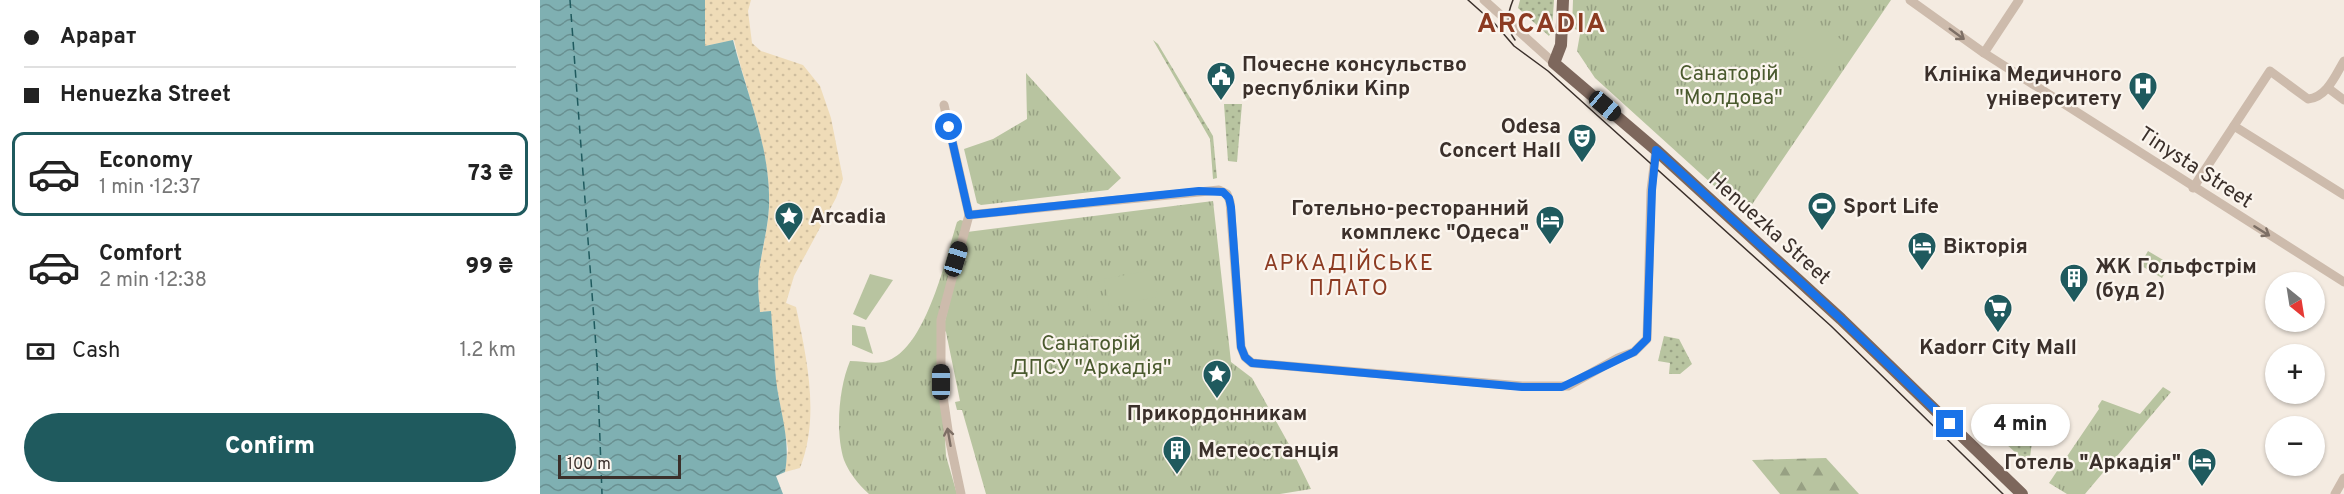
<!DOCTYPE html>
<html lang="en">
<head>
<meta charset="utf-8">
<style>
  :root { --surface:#fff; --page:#f2f2f2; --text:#222; --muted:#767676; --line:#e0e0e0; --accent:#1f5a5e }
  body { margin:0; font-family:Overpass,sans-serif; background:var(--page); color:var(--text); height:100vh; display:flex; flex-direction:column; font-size:22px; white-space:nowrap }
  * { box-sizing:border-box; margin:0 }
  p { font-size:20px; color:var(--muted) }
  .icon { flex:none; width:33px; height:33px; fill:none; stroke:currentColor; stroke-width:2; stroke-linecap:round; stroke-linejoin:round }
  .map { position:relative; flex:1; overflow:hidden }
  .side { display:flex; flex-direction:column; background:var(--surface); width:540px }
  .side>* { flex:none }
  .hud { display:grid; align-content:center; height:132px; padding:0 24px; background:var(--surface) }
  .needle { width:39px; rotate:150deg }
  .controls { position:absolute; left:1725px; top:272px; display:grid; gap:12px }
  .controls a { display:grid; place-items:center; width:60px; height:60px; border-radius:50%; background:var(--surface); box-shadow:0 2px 4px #0004; font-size:30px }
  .scale { position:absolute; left:18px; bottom:15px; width:123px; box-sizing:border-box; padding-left:6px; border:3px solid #3b302b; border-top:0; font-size:16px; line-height:21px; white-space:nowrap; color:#3b302b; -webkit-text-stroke:4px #fbf5ee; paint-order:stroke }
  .end { position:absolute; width:27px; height:27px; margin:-14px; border:8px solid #1a73e8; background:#fff; box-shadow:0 0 0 3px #fff }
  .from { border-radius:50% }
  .bubble { position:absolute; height:42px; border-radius:21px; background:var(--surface); box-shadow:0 2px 4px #0004; font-size:20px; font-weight:800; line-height:42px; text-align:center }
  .car { position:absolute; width:18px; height:36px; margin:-18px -9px; border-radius:8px; box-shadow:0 0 4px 2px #0007; background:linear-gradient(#222 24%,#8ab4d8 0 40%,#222 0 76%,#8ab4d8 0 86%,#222 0) }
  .hud b { display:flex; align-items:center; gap:21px; height:57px; font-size:22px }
  .hud b+b { border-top:2px solid var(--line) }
  .hud i { width:15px; height:15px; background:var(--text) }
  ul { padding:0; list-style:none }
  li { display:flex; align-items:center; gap:18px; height:84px; margin:0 12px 9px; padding:0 12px; border:3px solid transparent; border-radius:12px }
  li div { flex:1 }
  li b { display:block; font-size:22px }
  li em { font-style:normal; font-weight:800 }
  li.current { border-color:var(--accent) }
  li>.icon { width:54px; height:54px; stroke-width:1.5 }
  .pay { display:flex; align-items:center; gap:15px; height:66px; padding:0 24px; font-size:22px }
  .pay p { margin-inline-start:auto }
  .cta { display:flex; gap:12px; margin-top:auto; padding:12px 24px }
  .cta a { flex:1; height:69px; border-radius:36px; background:var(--accent); color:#fff; font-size:24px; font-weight:800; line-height:69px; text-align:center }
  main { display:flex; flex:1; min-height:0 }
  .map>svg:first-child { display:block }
  .grass { fill:url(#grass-dots) }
  .forest { fill:url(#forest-firs) }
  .sand { fill:url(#sand-dots) }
  .park { fill:url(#park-tufts) }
  .pitch { fill:#b8c4a0 }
  .water { fill:url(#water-waves) }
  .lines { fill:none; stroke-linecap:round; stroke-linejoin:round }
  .ferry { stroke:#1f5a5e; stroke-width:1.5; stroke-dasharray:8 6; stroke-linecap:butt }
  .minor { stroke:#cdbbac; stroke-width:9 }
  .major { stroke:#7d675c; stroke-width:12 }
  .tram { stroke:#3b302b; stroke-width:1.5 }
  .oneway { stroke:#7d6f65 }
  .route { stroke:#1a73e8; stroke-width:8 }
  .labels { text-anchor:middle; stroke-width:4.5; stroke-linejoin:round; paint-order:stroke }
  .poi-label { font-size:21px; font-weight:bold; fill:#3b302b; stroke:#fbf5ee; text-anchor:start }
  .park-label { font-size:21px; fill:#4a5a2e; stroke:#fbf5ee }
  .street-label { font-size:21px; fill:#3b302b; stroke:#fbf5ee }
  .neighbourhood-label { font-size:22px; letter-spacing:1.5px; fill:#8c3b22; stroke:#fbf5ee }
  .district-label { font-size:27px; font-weight:bold; letter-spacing:1.5px; fill:#8c3b22; stroke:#fbf5ee }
</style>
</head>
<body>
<main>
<section class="side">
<div class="hud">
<b><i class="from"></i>Арарат</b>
<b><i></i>Henuezka Street</b>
</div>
<ul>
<li class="current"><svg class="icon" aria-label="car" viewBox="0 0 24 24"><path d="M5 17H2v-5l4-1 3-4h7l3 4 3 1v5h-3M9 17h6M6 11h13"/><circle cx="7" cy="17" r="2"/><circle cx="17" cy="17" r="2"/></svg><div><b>Economy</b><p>1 min · 12:37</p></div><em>73 ₴</em></li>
<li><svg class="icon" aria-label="car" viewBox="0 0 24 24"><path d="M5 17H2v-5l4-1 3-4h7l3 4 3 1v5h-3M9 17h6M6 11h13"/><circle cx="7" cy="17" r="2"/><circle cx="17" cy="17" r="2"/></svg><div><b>Comfort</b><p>2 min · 12:38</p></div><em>99 ₴</em></li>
</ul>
<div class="pay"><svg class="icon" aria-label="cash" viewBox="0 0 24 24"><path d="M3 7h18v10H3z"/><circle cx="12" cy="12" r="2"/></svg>Cash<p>1.2 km</p></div>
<div class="cta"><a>Confirm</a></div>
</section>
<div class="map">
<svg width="1804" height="494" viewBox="0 0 1804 494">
  <defs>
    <pattern id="grass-dots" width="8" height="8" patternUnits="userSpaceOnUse" patternTransform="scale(1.5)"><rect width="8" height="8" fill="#b8c4a0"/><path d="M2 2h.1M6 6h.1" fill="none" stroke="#97a083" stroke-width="1.8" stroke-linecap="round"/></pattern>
    <pattern id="forest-firs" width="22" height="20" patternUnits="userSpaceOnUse" patternTransform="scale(1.5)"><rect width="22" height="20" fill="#b8c4a0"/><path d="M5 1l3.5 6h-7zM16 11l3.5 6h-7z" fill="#97a083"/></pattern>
    <pattern id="sand-dots" width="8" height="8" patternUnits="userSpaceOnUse" patternTransform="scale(1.5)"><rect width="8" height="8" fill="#efdcb8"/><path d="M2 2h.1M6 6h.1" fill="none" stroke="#cebd9e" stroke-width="1.8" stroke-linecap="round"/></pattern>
    <pattern id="park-tufts" width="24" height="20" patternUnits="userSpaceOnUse" patternTransform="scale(1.5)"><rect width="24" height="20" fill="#b8c4a0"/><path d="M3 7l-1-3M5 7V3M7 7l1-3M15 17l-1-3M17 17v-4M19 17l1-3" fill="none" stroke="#97a083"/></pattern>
    <pattern id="water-waves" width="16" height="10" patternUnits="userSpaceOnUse" patternTransform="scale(1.5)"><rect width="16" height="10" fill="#7fb0b2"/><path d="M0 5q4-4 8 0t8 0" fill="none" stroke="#699091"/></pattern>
  </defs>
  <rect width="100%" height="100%" fill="#f4ebe1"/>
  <g class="grass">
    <path d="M980,0H1014L1012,30L1009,36L978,8Z"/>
    <path d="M613,40L618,44L673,136L677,178L673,179L670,139Z"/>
    <path d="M684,104H702L697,162L688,161Z"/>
    <path d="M1124,336L1139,339L1152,364L1140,374H1129L1130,363L1118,361Z"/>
    <path d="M1463,419L1492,442L1489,465L1452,431Z"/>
  </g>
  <path class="forest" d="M1286,458L1319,494H1240L1212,460Z"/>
  <path class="sand" d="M165,0H211L208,11L212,43L221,51L263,65L280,86L291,118L303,179L296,198L254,276L246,303L256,307C267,359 280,418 260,468L245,472L248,449L236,382L231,311L220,312C219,299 217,284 219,271C222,250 228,229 229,207C231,149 207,96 194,40L165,46Z"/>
  <g class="park">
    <path d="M1033,0H1351L1211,206L1190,191L1182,193L1055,78L1037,51L1040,34L1037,30L1032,28Z"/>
    <path d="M486,73L581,178L568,190L441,205L437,203L424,149L453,139L487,119Z"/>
    <path d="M673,201L691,362L712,378L751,448L771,489L740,494H446L422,410H417L415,402L420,401L406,332L403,329L427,232Z"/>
    <path d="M420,220L425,221L398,319L406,456L417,494H329C319,485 309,473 304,460C295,432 299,387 310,361C321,361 333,364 343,362C385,354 406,257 417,222Z"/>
    <path d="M1623,387L1631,392L1545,494H1527L1509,483L1559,409L1558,406L1562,400L1600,414Z"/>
  </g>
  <g class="pitch">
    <path d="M1263,15L1302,40L1282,70L1243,45Z"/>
    <path d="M1608,251L1630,264L1622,278L1600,265Z"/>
    <path d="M612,270L618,297L569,306L564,279Z"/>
    <path d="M330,274L353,280L326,320L313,314Z"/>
    <path d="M558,281L564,309L551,312L545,284Z"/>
    <path d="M312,325L325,327L333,354L312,345Z"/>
  </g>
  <path class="water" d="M0,0H165V46L193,40C207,95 231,148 229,207C228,228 222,249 219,271C217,284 219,299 220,312L231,311C233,334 234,357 236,380C240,412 251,440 245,472L236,476L243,494H0Z"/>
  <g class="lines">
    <path class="ferry" d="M30,0L57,360L62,494"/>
    <g class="minor">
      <path d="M944,0L1014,63"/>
      <path d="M1370,0L1444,53L1804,282"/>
      <path d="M1444,53L1479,0"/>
      <path d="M1788,88L1804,100"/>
      <path d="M404,105L429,215L401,320V383L409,437L421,494"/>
      <path d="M1694,126L1804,195"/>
      <path d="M1653,188L1730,71L1768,99C1787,97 1795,76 1804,61"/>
      <path d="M429,215L679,190L687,194L690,202L701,347L705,357L712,363L982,386H1028L1078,358L1094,352L1107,339L1111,190L1116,150"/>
      <path d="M1795,494L1804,478"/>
    </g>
    <path class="major" d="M1023,0L1021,45L1014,63L1116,150L1301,319L1482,494"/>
    <g class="tram">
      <path d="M928,0L955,24L974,46L1008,71L1291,326L1463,494"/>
      <path d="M973,0C967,15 965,26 975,40"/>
    </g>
  </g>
  <defs><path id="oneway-shaft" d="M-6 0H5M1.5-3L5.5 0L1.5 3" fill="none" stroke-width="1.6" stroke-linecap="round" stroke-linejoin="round" transform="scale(1.5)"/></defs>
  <g class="oneway">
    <use href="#oneway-shaft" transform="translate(1417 34) rotate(36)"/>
    <use href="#oneway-shaft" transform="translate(1722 231) rotate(32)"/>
    <use href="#oneway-shaft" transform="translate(409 437) rotate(-100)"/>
  </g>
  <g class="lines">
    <path class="route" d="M409,127L429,215L659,191L683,192L689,198L691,207L701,347L705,357L712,363L982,387H1022L1094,352L1107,339L1112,190L1116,150L1301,319L1410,424"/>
  </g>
  <defs>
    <g id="civic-pin" transform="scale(1.5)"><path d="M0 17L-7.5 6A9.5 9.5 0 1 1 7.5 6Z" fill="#1f5a5e" stroke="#fbf5ee"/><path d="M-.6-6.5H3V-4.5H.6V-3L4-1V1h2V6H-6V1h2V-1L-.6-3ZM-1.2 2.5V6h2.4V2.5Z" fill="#fff"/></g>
    <g id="hospital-pin" transform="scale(1.5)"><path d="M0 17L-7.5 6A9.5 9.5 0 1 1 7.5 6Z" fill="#1f5a5e" stroke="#fbf5ee"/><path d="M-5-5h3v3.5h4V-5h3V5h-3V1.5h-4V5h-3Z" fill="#fff"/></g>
    <g id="theatre-pin" transform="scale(1.5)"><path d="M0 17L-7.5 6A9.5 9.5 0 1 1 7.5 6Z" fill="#1f5a5e" stroke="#fbf5ee"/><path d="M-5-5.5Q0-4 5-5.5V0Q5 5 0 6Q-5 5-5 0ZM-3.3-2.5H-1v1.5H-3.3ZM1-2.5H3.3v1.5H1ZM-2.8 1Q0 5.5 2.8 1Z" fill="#fff"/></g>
    <g id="stadium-pin" transform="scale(1.5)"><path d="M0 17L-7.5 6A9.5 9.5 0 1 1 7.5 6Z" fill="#1f5a5e" stroke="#fbf5ee"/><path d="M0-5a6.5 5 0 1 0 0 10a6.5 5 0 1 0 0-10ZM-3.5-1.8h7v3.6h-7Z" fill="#fff"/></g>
    <g id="sight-pin" transform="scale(1.5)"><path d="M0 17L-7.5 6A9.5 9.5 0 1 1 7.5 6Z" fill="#1f5a5e" stroke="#fbf5ee"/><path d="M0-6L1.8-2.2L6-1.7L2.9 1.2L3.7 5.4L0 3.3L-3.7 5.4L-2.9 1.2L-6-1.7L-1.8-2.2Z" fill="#fff"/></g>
    <g id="hotel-pin" transform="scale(1.5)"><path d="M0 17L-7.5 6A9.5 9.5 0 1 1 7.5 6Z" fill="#1f5a5e" stroke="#fbf5ee"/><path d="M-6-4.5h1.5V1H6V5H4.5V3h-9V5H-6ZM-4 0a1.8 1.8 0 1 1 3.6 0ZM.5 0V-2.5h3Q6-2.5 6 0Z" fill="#fff"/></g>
    <g id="building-pin" transform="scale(1.5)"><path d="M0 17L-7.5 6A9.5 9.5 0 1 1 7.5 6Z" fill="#1f5a5e" stroke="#fbf5ee"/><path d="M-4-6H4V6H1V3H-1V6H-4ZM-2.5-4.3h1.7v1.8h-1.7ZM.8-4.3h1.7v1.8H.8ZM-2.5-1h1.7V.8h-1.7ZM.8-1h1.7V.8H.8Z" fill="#fff"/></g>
    <g id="supermarket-pin" transform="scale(1.5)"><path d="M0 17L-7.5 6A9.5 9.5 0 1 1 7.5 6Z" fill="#1f5a5e" stroke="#fbf5ee"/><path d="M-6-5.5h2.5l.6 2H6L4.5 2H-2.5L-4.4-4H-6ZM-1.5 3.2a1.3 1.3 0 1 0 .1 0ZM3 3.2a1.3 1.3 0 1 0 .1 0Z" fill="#fff"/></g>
  </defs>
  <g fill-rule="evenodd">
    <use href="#civic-pin" x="681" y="76"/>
    <use href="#hospital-pin" x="1603" y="86"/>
    <use href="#theatre-pin" x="1042" y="138"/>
    <use href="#stadium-pin" x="1282" y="206"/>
    <use href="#sight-pin" x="249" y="216"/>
    <use href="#hotel-pin" x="1010" y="220"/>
    <use href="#hotel-pin" x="1382" y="246"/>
    <use href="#building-pin" x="1534" y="278"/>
    <use href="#supermarket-pin" x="1458" y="308"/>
    <use href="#sight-pin" x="677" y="374"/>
    <use href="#building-pin" x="637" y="450"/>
    <use href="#hotel-pin" x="1662" y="462"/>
  </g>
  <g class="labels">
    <g class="poi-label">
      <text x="702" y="71">Почесне консульство<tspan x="702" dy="24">республіки Кіпр</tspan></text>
      <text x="1582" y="81" text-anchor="end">Клініка Медичного<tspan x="1582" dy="24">університету</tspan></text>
      <text x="1021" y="133" text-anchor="end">Odesa<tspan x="1021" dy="24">Concert Hall</tspan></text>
      <text x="1303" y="213">Sport Life</text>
      <text x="989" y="215" text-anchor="end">Готельно-ресторанний<tspan x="989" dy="24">комплекс "Одеса"</tspan></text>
      <text x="270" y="223">Arcadia</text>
      <text x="1403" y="253">Вікторія</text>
      <text x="1555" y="273">ЖК Гольфстрім<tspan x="1555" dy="24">(буд 2)</tspan></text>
      <text x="1458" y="354" text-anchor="middle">Kadorr City Mall</text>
      <text x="677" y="420" text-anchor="middle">Прикордонникам</text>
      <text x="658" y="457">Метеостанція</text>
      <text x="1641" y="469" text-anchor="end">Готель "Аркадія"</text>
    </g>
    <g class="park-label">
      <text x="1189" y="80">Санаторій<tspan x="1189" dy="24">"Молдова"</tspan></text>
      <text x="551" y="350">Санаторій<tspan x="551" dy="24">ДПСУ "Аркадія"</tspan></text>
    </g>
    <g class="street-label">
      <text transform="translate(1656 167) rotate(33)" y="7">Tinysta Street</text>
      <text transform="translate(1230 228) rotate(42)" y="7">Henuezka Street</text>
    </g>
    <g class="neighbourhood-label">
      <text x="809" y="270">АРКАДІЙСЬКЕ<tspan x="809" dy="25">ПЛАТО</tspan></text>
    </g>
    <g class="district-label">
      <text x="1002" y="32">ARCADIA</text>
    </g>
  </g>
</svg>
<div class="controls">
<a><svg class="needle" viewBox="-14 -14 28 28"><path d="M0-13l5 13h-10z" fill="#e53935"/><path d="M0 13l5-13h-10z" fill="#767676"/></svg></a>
<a>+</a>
<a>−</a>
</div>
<div class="scale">100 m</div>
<i class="end from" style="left:409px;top:127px"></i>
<i class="end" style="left:1410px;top:424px"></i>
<div class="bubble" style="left:1431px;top:404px;width:99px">4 min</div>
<i class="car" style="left:1065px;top:106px;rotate:130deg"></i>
<i class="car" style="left:416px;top:259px;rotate:17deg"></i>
<i class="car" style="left:401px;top:382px;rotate:0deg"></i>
</div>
</main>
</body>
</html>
